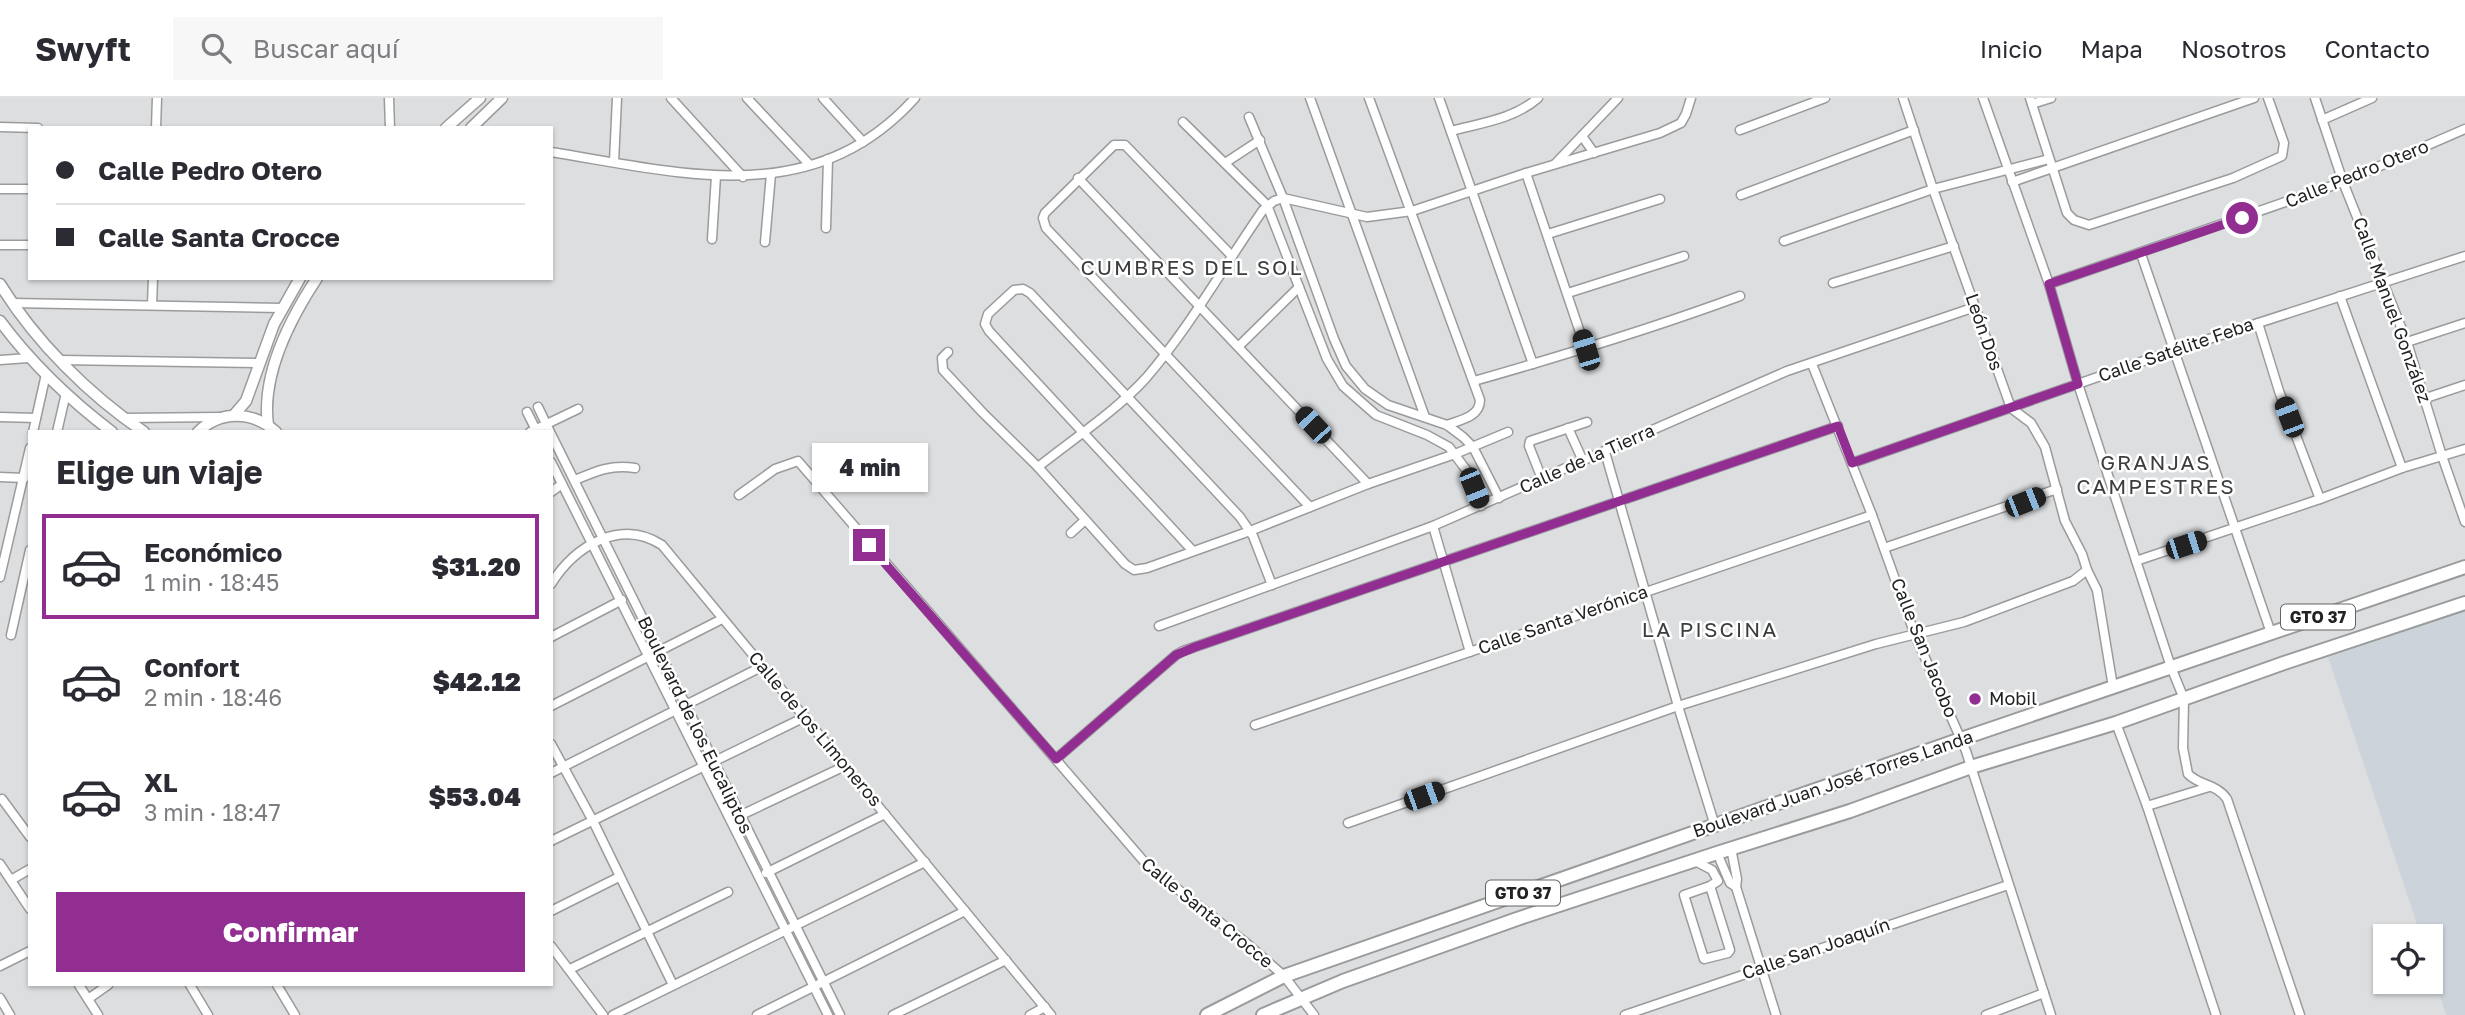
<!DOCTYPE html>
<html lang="es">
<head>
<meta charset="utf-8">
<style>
  :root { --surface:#fff; --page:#f7f7f7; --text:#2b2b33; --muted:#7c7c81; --line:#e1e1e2; --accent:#922d92 }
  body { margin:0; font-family:"Golos Text",sans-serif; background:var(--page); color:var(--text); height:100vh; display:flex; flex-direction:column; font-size:26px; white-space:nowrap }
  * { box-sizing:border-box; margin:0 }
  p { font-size:23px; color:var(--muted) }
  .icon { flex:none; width:38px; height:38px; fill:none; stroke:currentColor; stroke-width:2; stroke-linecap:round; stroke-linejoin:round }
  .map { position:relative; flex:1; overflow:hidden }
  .panel { position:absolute; left:28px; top:332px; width:525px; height:556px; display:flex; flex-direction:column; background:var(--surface); border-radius:0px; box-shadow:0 2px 5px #0004 }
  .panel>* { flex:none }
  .banner { position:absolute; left:28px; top:28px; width:525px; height:154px; border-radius:0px; box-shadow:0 2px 5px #0004; display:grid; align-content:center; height:154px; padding:0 28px; background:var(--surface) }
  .buttons { position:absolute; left:2373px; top:826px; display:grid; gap:14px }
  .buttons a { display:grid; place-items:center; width:70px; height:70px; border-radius:0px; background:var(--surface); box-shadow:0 2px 5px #0004; font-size:35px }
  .end { position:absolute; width:32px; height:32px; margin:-16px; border:9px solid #922d92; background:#fff; box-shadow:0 0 0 4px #fff }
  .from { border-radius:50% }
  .bubble { position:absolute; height:49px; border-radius:0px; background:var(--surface); box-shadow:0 2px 5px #0004; font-size:23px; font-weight:800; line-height:49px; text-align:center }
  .car { position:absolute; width:21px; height:42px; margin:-21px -10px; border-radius:9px; box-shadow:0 0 5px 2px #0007; background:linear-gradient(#222 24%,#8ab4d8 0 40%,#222 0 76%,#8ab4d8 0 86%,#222 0) }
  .banner b { display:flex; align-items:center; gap:24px; height:66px; font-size:26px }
  .banner b+b { border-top:2px solid var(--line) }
  .banner i { width:18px; height:18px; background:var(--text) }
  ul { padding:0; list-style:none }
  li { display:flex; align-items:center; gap:21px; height:105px; margin:0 14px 10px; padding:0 14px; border:4px solid transparent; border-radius:0px }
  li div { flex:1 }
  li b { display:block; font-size:26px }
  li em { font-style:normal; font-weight:800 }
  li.selected { border-color:var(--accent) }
  li>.icon { width:63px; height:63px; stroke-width:1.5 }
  h2 { padding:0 28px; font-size:32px; line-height:84px }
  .button { display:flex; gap:14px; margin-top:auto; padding:14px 28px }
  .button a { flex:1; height:80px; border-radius:0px; background:var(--accent); color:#fff; font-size:28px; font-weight:800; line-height:80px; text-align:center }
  header { display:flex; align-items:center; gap:42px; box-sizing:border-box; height:98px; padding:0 35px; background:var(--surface); border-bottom:2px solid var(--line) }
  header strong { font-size:33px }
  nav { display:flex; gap:38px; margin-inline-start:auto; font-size:24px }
  .search { width:490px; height:63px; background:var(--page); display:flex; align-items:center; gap:18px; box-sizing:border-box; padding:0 24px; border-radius:0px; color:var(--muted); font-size:26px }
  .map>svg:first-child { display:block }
  .built { fill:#ccd3db }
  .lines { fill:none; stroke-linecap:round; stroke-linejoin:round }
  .minor-casing { stroke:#999b9d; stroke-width:11 }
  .tertiary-casing { stroke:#999b9d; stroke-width:13 }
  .primary-casing { stroke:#999b9d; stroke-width:16 }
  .minor { stroke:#fff; stroke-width:8 }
  .tertiary { stroke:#fff; stroke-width:10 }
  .primary { stroke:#fff; stroke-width:12 }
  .route { stroke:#922d92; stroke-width:9 }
  .poi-dot { fill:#922d92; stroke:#fff; stroke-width:2.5 }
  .labels { text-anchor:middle; stroke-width:5; stroke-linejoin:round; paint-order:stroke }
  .shield { fill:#fff; stroke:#646465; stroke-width:2 }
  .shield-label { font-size:16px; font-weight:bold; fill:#212223 }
  .street-label { font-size:18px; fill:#212223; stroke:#fff }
  .poi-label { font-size:18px; fill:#212223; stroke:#fff; text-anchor:start }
  .quarter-label { font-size:21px; letter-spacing:2px; fill:#3b3d3f; stroke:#fff }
</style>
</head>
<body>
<header>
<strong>Swyft</strong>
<div class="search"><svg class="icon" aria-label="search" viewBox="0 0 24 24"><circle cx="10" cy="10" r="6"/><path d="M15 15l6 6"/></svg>Buscar aquí</div>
<nav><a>Inicio</a><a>Mapa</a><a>Nosotros</a><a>Contacto</a></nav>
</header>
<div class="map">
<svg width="2465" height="917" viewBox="0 0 2465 917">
  <rect width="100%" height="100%" fill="#dcdee0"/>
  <path class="built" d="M2465,513V917H2446L2431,869V838H2421L2328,559Z"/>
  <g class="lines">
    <g class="minor-casing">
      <g id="minor">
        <path d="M389,0L390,30"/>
        <path d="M671,0L743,79"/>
        <path d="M747,0L809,66"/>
        <path d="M823,0L863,44"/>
        <path d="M1310,0L1425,319"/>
        <path d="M1369,0L1480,302C1480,319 1460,322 1447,327"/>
        <path d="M1439,0L1533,266"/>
        <path d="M1983,0L2049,186L2078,286L2171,569L2184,601L2183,650L2188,676C2200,688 2217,686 2227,701L2300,917"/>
        <path d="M2030,0L2067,115L2074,122L2089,127L2233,80L2282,58L2284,45L2268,0"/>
        <path d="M2315,0L2343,84L2407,244L2442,358L2465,424"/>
        <path d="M2032,6L2051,0"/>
        <path d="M1249,19L1283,100L1334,241L1346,268L1365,291L1388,307L1447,327L1463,339L1473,349L1499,400"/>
        <path d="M2322,22L2372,0"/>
        <path d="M1183,24L1267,107L1327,261L1343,288L1376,317L1427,337L1449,349L1467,373L1481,408"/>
        <path d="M0,29L38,30"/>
        <path d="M156,30L157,0"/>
        <path d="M1740,32L1825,0"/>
        <path d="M1451,33C1481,25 1514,21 1538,0"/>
        <path d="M1582,38L1594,55"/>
        <path d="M551,54C682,75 813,113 915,0"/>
        <path d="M614,64L617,0"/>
        <path d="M1225,65L1260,42"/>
        <path d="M1555,66L1618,0"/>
        <path d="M1526,75L1586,252"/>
        <path d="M1078,80L1368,386"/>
        <path d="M2012,84L2254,0"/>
        <path d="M0,91H30"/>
        <path d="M1741,97L1914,32"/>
        <path d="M826,130L828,61"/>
        <path d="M1548,136L1660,101"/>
        <path d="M712,141L716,78"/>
        <path d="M1784,143L1933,91L2049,61"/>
        <path d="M765,144L771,76"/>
        <path d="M0,147H30"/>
        <path d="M2141,156L2271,535"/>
        <path d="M1231,157L1125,47H1114L1045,115L1043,120L1046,130L1310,409"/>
        <path d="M1833,185L1954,148"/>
        <path d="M2049,186L2343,84L2465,31"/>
        <path d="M1568,195L1684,158"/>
        <path d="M2340,198L2402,370"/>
        <path d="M12,205L282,210"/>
        <path d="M152,207L153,180"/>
        <path d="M2258,225L2279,293L2320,401"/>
        <path d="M2407,244L2465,225"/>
        <path d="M1239,248L1299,189"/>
        <path d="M948,254L942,260L943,272L983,315L1038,369L1125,466L1134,472L1147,470L1250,433L1368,386L1455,356L1508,334"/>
        <path d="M0,262L29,260"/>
        <path d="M60,262L260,265"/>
        <path d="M1812,266L1872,417L1915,537L1966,653L2051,917"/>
        <path d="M1474,283C1565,257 1651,231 1740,198"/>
        <path d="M2426,300L2465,287"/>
        <path d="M538,309L550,334"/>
        <path d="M527,314L537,334"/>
        <path d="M0,319L36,320"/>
        <path d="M125,320L221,319"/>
        <path d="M1568,330L1583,363"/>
        <path d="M33,334L46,276"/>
        <path d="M57,334L66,295"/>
        <path d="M530,334L578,311"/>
        <path d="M551,336L840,917"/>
        <path d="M1605,354L1678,608L1715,728"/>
        <path d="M551,364L828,917"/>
        <path d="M1852,365L2175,252L2465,158"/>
        <path d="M1038,369C1073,341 1116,313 1146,280C1190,229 1224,168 1263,112L1274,103L1283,100L1367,119L1412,113L1526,75L1660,35L1681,25L1686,16L1691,0"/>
        <path d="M0,379L24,380"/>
        <path d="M1542,381L1529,348L1530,343L1587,324"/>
        <path d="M575,382C596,373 612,366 635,370"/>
        <path d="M551,394L562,386"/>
        <path d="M739,397L775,371L798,363L1147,767L1245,844L1284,878L1314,917"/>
        <path d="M1433,428L1470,554"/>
        <path d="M1071,435L1084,423"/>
        <path d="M1884,450L2057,391"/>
        <path d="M1192,452L989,233L985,226L988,216L1014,192L1023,191L1030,195L1240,419L1253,438L1272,487"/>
        <path d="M2136,463L2320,401L2402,370L2465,351"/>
        <path d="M2087,472L2097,492L2113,589"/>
        <path d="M0,479L30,350"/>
        <path d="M551,486C575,448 620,420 662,447L1051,917"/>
        <path d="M1159,528L1433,428L1787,273L1975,209"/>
        <path d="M11,537L30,452"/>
        <path d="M551,539L622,502"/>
        <path d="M551,608L722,521"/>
        <path d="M2116,625L2147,708L2216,917"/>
        <path d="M1255,627L1872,417"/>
        <path d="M551,646L593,723L673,887"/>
        <path d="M1056,661L1176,557L1183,553L1838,328"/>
        <path d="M551,675L763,568"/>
        <path d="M2,701L30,739"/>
        <path d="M2147,708L2209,689"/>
        <path d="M737,719L845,668"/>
        <path d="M1348,725L1678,608L1876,546L1964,524L2073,483L2087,472L2082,456L2065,423L2045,349L2031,325L2011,310L1933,91L1903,0"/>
        <path d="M551,743L805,619"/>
        <path d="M1731,750L1737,781L1736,789L1776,917"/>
        <path d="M1717,755L1730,785L1736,789"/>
        <path d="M1695,763L1712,772L1718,783L1710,788L1684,797L1704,861L1728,855L1730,852L1710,788"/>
        <path d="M0,766L30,811"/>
        <path d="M766,775L885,716"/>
        <path d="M11,782L30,771"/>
        <path d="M551,813L619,779"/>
        <path d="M551,848L603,917"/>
        <path d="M0,868L30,853"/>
        <path d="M570,871L728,794"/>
        <path d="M79,887L98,917"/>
        <path d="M190,887L208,917"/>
        <path d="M277,887L295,917"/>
        <path d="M0,900L10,917"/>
        <path d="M88,901L108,887"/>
        <path d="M613,917L925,764"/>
        <path d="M757,917L965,813"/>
        <path d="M893,917L1006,862"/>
        <path d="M1030,917L1045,909"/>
        <path d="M1625,917L2008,787"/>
        <path d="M1986,917L2044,895"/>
      </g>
    </g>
    <g class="tertiary-casing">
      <g id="tertiary">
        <path d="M446,30L480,0"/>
        <path d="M471,30L502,0"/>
        <path d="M0,186C35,243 89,297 144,334"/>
        <path d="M0,223C32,266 70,302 112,334"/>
        <path d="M234,317L246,303L274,226L300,180"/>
        <path d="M268,327C261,276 290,221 317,180"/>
        <path d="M198,334C221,312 253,313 276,334"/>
      </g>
    </g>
    <g class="primary-casing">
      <g id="primary">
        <path d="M1207,917L1284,878L1961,641L2465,469"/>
        <path d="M1263,917L1343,883L1517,821L1717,755L1850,713L1971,669L2116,625L2284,565L2465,505"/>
      </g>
    </g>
    <use href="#minor" class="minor"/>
    <use href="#tertiary" class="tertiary"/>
    <use href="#primary" class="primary"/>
  </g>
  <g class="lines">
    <path class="route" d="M869,447L1056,661L1176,557L1195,549L1838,328L1852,365L2078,286L2049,186L2242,120"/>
  </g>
  <circle class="poi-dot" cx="1975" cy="601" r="7"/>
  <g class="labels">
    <g class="shield">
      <rect x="2281" y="506.5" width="74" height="25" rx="5"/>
      <rect x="1486" y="782.5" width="74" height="25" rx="5"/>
    </g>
    <g class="shield-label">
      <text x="2318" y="525">GTO 37</text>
      <text x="1523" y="801">GTO 37</text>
    </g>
    <g class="street-label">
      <text transform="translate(2357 76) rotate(-22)" y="6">Calle Pedro Otero</text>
      <text transform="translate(2392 212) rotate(70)" y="6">Calle Manuel González</text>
      <text transform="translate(1984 234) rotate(71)" y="6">León Dos</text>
      <text transform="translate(2176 252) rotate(-19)" y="6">Calle Satélite Feba</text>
      <text transform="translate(1587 361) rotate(-24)" y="6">Calle de la Tierra</text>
      <text transform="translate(1563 522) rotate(-19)" y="6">Calle Santa Verónica</text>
      <text transform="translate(1924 550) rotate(68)" y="6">Calle San Jacobo</text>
      <text transform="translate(695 627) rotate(64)" y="6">Boulevard de los Eucaliptos</text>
      <text transform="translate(815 631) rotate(50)" y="6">Calle de los Limoneros</text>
      <text transform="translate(1833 686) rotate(-19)" y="6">Boulevard Juan José Torres Landa</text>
      <text transform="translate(1207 815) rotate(39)" y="6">Calle Santa Crocce</text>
      <text transform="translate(1816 851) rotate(-19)" y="6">Calle San Joaquín</text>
    </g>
    <g class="poi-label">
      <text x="1989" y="607">Mobil</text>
    </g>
    <g class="quarter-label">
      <text x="1192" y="177">CUMBRES DEL SOL</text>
      <text x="2156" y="372">GRANJAS<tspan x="2156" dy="24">CAMPESTRES</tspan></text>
      <text x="1710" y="539">LA PISCINA</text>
    </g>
  </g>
</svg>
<div class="buttons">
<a><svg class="icon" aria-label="locate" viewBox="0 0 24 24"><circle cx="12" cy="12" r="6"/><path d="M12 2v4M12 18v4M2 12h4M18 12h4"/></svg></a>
</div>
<i class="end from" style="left:2242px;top:120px"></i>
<i class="end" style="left:869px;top:447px"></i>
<div class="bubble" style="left:812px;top:345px;width:116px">4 min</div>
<i class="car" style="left:1586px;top:252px;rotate:343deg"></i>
<i class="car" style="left:2289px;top:319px;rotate:339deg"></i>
<i class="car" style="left:1313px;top:327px;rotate:317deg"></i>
<i class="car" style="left:1474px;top:390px;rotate:158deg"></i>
<i class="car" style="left:2025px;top:404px;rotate:68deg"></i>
<i class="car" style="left:2186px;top:447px;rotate:72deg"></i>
<i class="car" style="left:1424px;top:698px;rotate:70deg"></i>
<div class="banner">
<b><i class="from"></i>Calle Pedro Otero</b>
<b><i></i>Calle Santa Crocce</b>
</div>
<section class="panel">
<h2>Elige un viaje</h2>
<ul>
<li class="selected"><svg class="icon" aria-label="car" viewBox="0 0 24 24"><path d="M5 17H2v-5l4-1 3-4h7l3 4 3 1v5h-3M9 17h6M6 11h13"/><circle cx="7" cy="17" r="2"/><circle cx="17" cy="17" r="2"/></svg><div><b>Económico</b><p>1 min · 18:45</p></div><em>$31.20</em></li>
<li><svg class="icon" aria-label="car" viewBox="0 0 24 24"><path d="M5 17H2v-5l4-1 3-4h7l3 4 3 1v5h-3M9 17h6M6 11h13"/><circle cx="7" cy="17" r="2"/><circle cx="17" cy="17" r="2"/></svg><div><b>Confort</b><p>2 min · 18:46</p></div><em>$42.12</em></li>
<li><svg class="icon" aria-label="car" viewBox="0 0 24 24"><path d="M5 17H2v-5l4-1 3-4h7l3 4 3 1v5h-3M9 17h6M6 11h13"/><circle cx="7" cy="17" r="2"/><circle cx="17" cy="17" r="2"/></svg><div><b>XL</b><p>3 min · 18:47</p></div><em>$53.04</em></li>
</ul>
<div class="button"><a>Confirmar</a></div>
</section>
</div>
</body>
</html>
